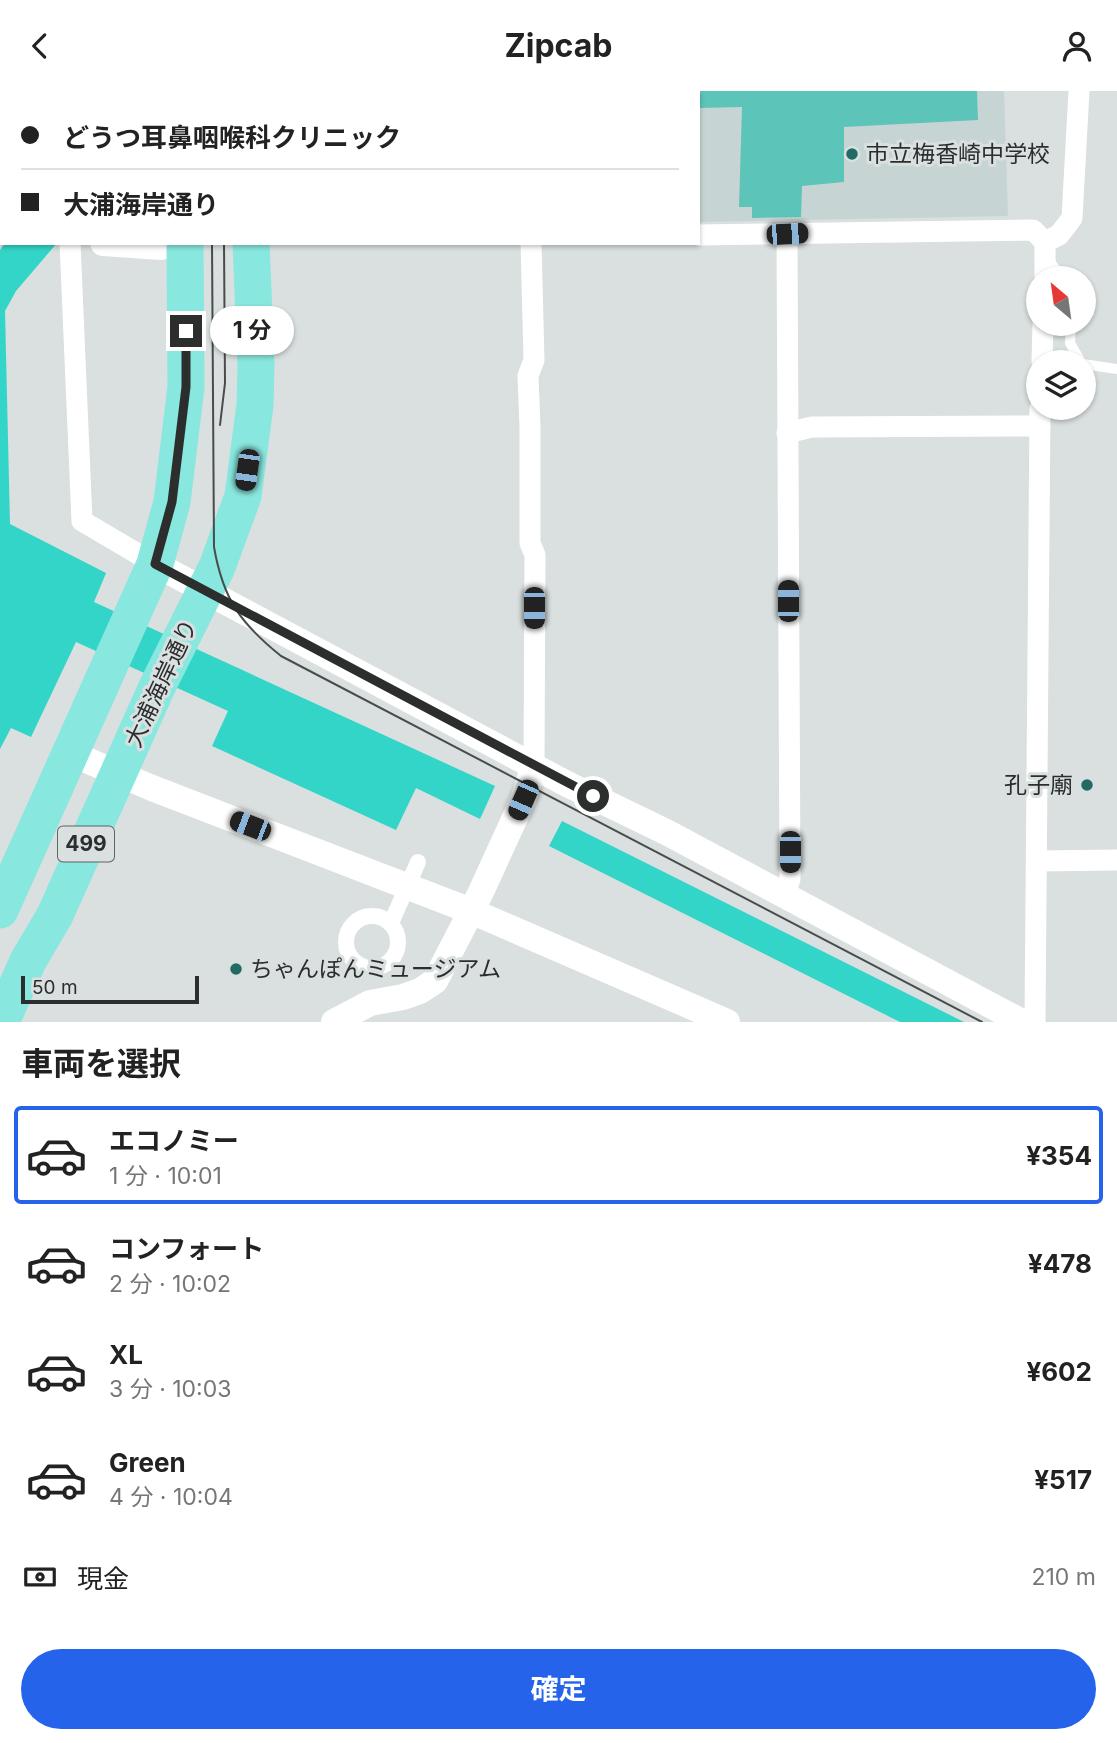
<!DOCTYPE html>
<html lang="ja">
<head>
<meta charset="utf-8">
<style>
  :root { --surface:#fff; --page:#f6f6f6; --text:#222; --muted:#767676; --line:#e0e0e0; --accent:#2563eb }
  body { margin:0; font-family:Inter,"Noto Sans JP",sans-serif; background:var(--page); color:var(--text); height:100vh; display:flex; flex-direction:column; font-size:26px; white-space:nowrap }
  * { box-sizing:border-box; margin:0 }
  p { font-size:23px; color:var(--muted) }
  .icon { flex:none; width:38px; height:38px; fill:none; stroke:currentColor; stroke-width:2; stroke-linecap:round; stroke-linejoin:round }
  .map { position:relative; height:931px; overflow:hidden }
  .drawer { display:flex; flex-direction:column; background:var(--surface); flex:1 }
  .drawer>* { flex:none }
  .guide { position:absolute; left:0px; top:0px; width:700px; height:154px; box-shadow:0 2px 5px #0004; display:grid; align-content:center; height:154px; padding:0 21px; background:var(--surface) }
  .needle { width:46px; rotate:331deg }
  .buttons { position:absolute; left:1026px; top:175px; display:grid; gap:14px }
  .buttons a { display:grid; place-items:center; width:70px; height:70px; border-radius:50%; background:var(--surface); box-shadow:0 2px 5px #0004; font-size:35px }
  .scale { position:absolute; left:21px; bottom:18px; width:178px; box-sizing:border-box; padding-left:7px; border:4px solid #2c2e2e; border-top:0; font-size:19px; line-height:24px; white-space:nowrap; color:#2c2e2e; -webkit-text-stroke:5px #d9e0df; paint-order:stroke }
  .end { position:absolute; width:32px; height:32px; margin:-16px; border:9px solid #2c2e2e; background:#fff; box-shadow:0 0 0 4px #fff }
  .from { border-radius:50% }
  .bubble { position:absolute; height:49px; border-radius:24px; background:var(--surface); box-shadow:0 2px 5px #0004; font-size:23px; font-weight:700; line-height:49px; text-align:center }
  .car { position:absolute; width:21px; height:42px; margin:-21px -10px; border-radius:9px; box-shadow:0 0 5px 2px #0007; background:linear-gradient(#222 24%,#8ab4d8 0 40%,#222 0 76%,#8ab4d8 0 86%,#222 0) }
  .guide b { display:flex; align-items:center; gap:24px; height:66px; font-size:26px }
  .guide b+b { border-top:2px solid var(--line) }
  .guide i { width:18px; height:18px; background:var(--text) }
  ul { padding:0; list-style:none }
  li { display:flex; align-items:center; gap:21px; height:98px; margin:0 14px 10px; padding:0 7px; border:4px solid transparent; border-radius:7px }
  li div { flex:1 }
  li b { display:block; font-size:26px }
  li em { font-style:normal; font-weight:700 }
  li.active { border-color:var(--accent) }
  li>.icon { width:63px; height:63px; stroke-width:1.5 }
  h2 { padding:0 21px; font-size:32px; line-height:84px }
  .pay { display:flex; align-items:center; gap:18px; height:77px; padding:0 21px; font-size:26px }
  .pay p { margin-inline-start:auto }
  .button { display:flex; gap:14px; margin-top:auto; padding:14px 21px }
  .button a { flex:1; height:80px; border-radius:42px; background:var(--accent); color:#fff; font-size:28px; font-weight:700; line-height:80px; text-align:center }
  header { display:flex; justify-content:space-between; align-items:center; height:91px; padding:0 21px; background:var(--surface); font-size:32px; font-weight:700 }
  .map>svg:first-child { display:block }
  .built { fill:#c6d5d3 }
  .green { fill:#5dc4b9 }
  .water { fill:#32d5c7 }
  .lines { fill:none; stroke-linecap:round; stroke-linejoin:round }
  .service { stroke:#fff; stroke-width:10 }
  .pedestrian { stroke:#fff; stroke-width:16 }
  .minor { stroke:#fff; stroke-width:21 }
  .tertiary { stroke:#fff; stroke-width:26 }
  .trunk { stroke:#88e7de; stroke-width:37 }
  .tram { stroke:#4a4c4c; stroke-width:2 }
  .route { stroke:#2c2e2e; stroke-width:9 }
  .poi-dot { fill:#216b64; stroke:#d9e0df; stroke-width:2.5 }
  .labels { text-anchor:middle; stroke-width:6; stroke-linejoin:round; paint-order:stroke }
  .shield { fill:#d9e0df; stroke:#606363; stroke-width:2 }
  .shield-label { font-size:21px; font-weight:bold; fill:#2c2e2e }
  .poi-label { font-size:23px; fill:#2c2e2e; stroke:#d9e0df; text-anchor:start }
  .street-label { font-size:23px; fill:#2c2e2e; stroke:#d9e0df }
</style>
</head>
<body>
<header><svg class="icon" aria-label="back" viewBox="0 0 24 24"><path d="M15 5l-7 7 7 7"/></svg>Zipcab<svg class="icon" aria-label="person" viewBox="0 0 24 24"><circle cx="12" cy="8" r="4"/><path d="M4 21q1-7 8-7t8 7"/></svg></header>
<div class="map">
<svg width="1117" height="931" viewBox="0 0 1117 931">
  <rect width="100%" height="100%" fill="#d9e0df"/>
  <path class="built" d="M587,0H1004L1008,125L698,131V2Z"/>
  <path class="green" d="M660,0H977L978,29L844,36V91L802,95L801,126L752,127V116H739L742,16L698,17V2Z"/>
  <g class="water">
    <path d="M5,152H57L16,200L5,220L10,433L106,482L94,511L495,695L480,728L416,697L396,739L212,655L228,620L76,551L31,646L11,637L0,658V159Z"/>
    <path d="M562,730L964,931H900L549,755Z"/>
  </g>
  <g class="lines">
    <g class="service">
      <path d="M1048,168L1062,187"/>
      <path d="M1071,233L1070,252L1081,271"/>
      <path d="M1083,273L1117,278"/>
    </g>
    <g class="pedestrian">
      <circle cx="372" cy="851" r="26"/>
      <path d="M391,832L418,771"/>
    </g>
    <g class="minor">
      <path d="M529,0V2"/>
      <path d="M698,144L1033,139L1045,151V187"/>
      <path d="M1045,151L1059,144L1072,127L1079,0"/>
      <path d="M70,152L82,430L155,473"/>
      <path d="M531,152L534,269L528,285L530,336V452L535,464L534,675"/>
      <path d="M1042,271L1043,233"/>
      <path d="M787,342L812,336L1040,335"/>
      <path d="M1037,770L1117,769"/>
      <path d="M784,806L790,788L787,143"/>
      <path d="M1035,931L1040,317"/>
    </g>
    <g class="tertiary">
      <path d="M0,102L2,103"/>
      <path d="M0,138H2"/>
      <path d="M103,152L161,156L167,152"/>
      <path d="M155,473L567,693L668,742L1022,931"/>
      <path d="M70,662L152,697L471,820L727,931"/>
      <path d="M334,931L370,912L403,906L420,900L435,890L480,803L523,709L534,675"/>
    </g>
    <g class="trunk">
      <path d="M250,0V2"/>
      <path d="M186,2V0"/>
      <path d="M0,819L155,473L172,411L186,296L185,152"/>
      <path d="M1,931L28,870L55,824L157,596L217,476L243,405L255,314L256,274L251,152"/>
    </g>
    <g class="tram">
      <path d="M210,0V2"/>
      <path d="M223,0V2"/>
      <path d="M212,152L214,456C223,508 240,532 281,565L982,931"/>
      <path d="M220,334L225,292L224,152"/>
    </g>
  </g>
  <g class="lines">
    <path class="route" d="M186,240V296L172,411L155,473L593,705"/>
  </g>
  <g class="poi-dot">
    <circle cx="852" cy="63" r="7"/>
    <circle cx="1087" cy="694" r="7"/>
    <circle cx="236" cy="878" r="7"/>
  </g>
  <g class="labels">
    <rect class="shield" x="58" y="735.5" width="56" height="35" rx="5"/>
    <g class="shield-label">
      <text x="86" y="760">499</text>
    </g>
    <g class="poi-label">
      <text x="866" y="71">市立梅香崎中学校</text>
      <text x="1073" y="702" text-anchor="end">孔子廟</text>
      <text x="250" y="886">ちゃんぽんミュージアム</text>
    </g>
    <g class="street-label">
      <text transform="translate(161 592) rotate(-65)" y="8">大浦海岸通り</text>
    </g>
  </g>
</svg>
<div class="buttons">
<a><svg class="needle" viewBox="-14 -14 28 28"><path d="M0-13l5 13h-10z" fill="#e53935"/><path d="M0 13l5-13h-10z" fill="#767676"/></svg></a>
<a><svg class="icon" aria-label="layers" viewBox="0 0 24 24"><path d="M12 4l9 5-9 5-9-5zM3 14l9 5 9-5"/></svg></a>
</div>
<div class="scale">50 m</div>
<i class="end from" style="left:593px;top:705px"></i>
<i class="end" style="left:186px;top:240px"></i>
<div class="bubble" style="left:210px;top:215px;width:84px">1 分</div>
<i class="car" style="left:787px;top:143px;rotate:87deg"></i>
<i class="car" style="left:247px;top:379px;rotate:188deg"></i>
<i class="car" style="left:788px;top:510px;rotate:0deg"></i>
<i class="car" style="left:534px;top:517px;rotate:180deg"></i>
<i class="car" style="left:523px;top:709px;rotate:204deg"></i>
<i class="car" style="left:250px;top:735px;rotate:291deg"></i>
<i class="car" style="left:790px;top:761px;rotate:180deg"></i>
<div class="guide">
<b><i class="from"></i>どうつ耳鼻咽喉科クリニック</b>
<b><i></i>大浦海岸通り</b>
</div>
</div>
<section class="drawer">
<h2>車両を選択</h2>
<ul>
<li class="active"><svg class="icon" aria-label="car" viewBox="0 0 24 24"><path d="M5 17H2v-5l4-1 3-4h7l3 4 3 1v5h-3M9 17h6M6 11h13"/><circle cx="7" cy="17" r="2"/><circle cx="17" cy="17" r="2"/></svg><div><b>エコノミー</b><p>1 分 · 10:01</p></div><em>¥354</em></li>
<li><svg class="icon" aria-label="car" viewBox="0 0 24 24"><path d="M5 17H2v-5l4-1 3-4h7l3 4 3 1v5h-3M9 17h6M6 11h13"/><circle cx="7" cy="17" r="2"/><circle cx="17" cy="17" r="2"/></svg><div><b>コンフォート</b><p>2 分 · 10:02</p></div><em>¥478</em></li>
<li><svg class="icon" aria-label="car" viewBox="0 0 24 24"><path d="M5 17H2v-5l4-1 3-4h7l3 4 3 1v5h-3M9 17h6M6 11h13"/><circle cx="7" cy="17" r="2"/><circle cx="17" cy="17" r="2"/></svg><div><b>XL</b><p>3 分 · 10:03</p></div><em>¥602</em></li>
<li><svg class="icon" aria-label="car" viewBox="0 0 24 24"><path d="M5 17H2v-5l4-1 3-4h7l3 4 3 1v5h-3M9 17h6M6 11h13"/><circle cx="7" cy="17" r="2"/><circle cx="17" cy="17" r="2"/></svg><div><b>Green</b><p>4 分 · 10:04</p></div><em>¥517</em></li>
</ul>
<div class="pay"><svg class="icon" aria-label="cash" viewBox="0 0 24 24"><path d="M3 7h18v10H3z"/><circle cx="12" cy="12" r="2"/></svg>現金<p>210 m</p></div>
<div class="button"><a>確定</a></div>
</section>
</body>
</html>
